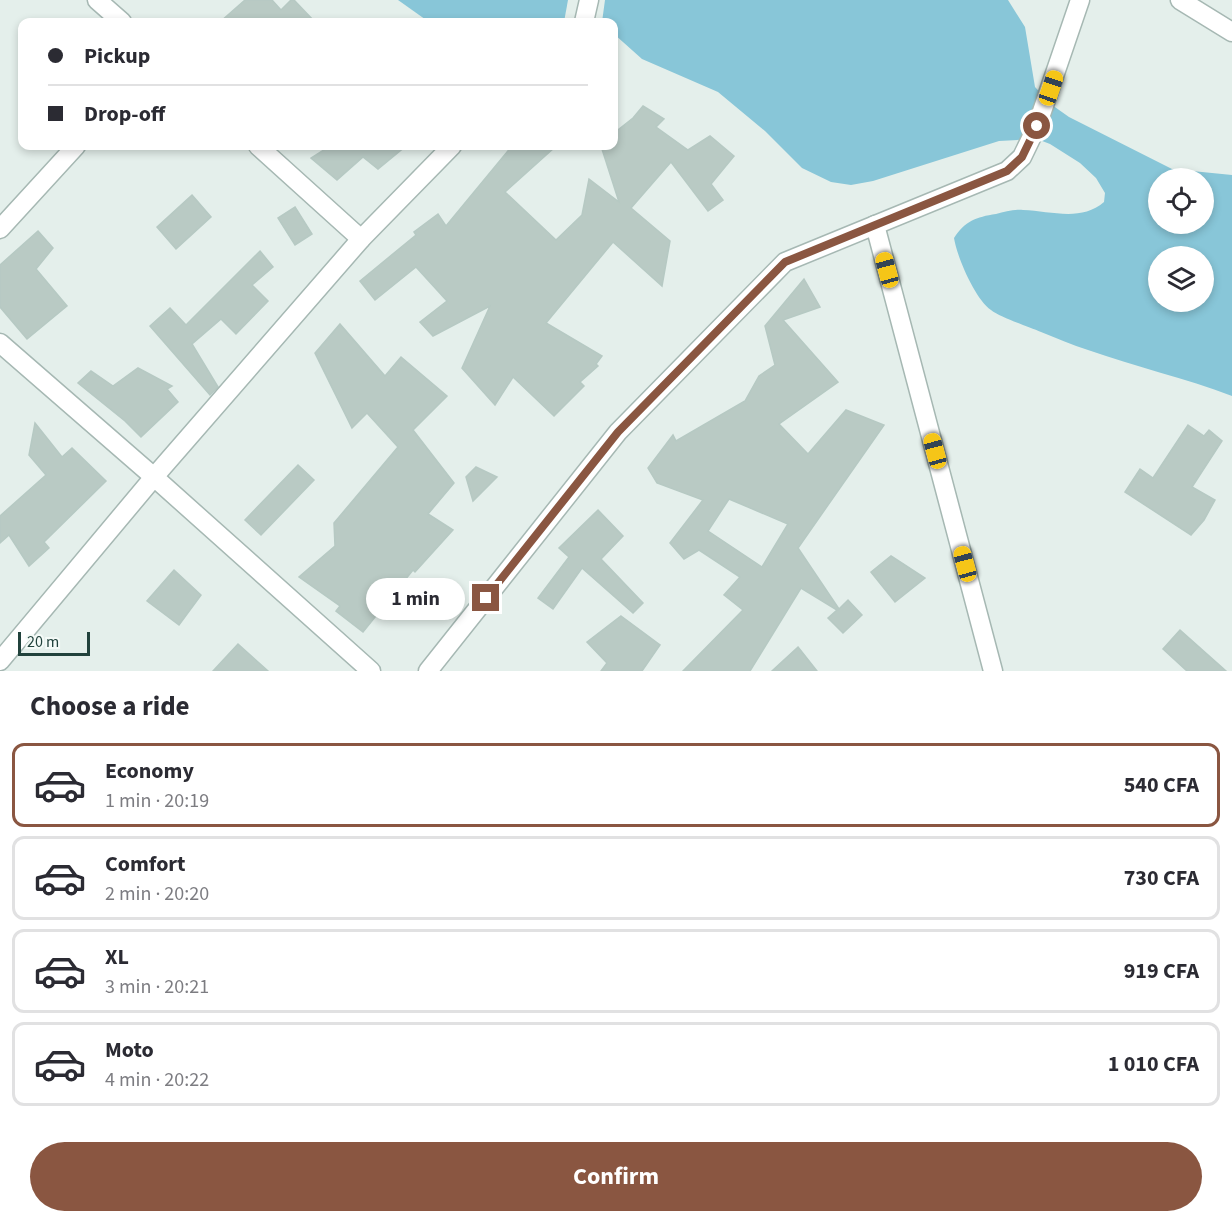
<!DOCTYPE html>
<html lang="en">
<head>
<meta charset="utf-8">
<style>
  :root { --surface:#fff; --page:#f2f2f3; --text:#2b2b33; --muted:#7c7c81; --line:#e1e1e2; --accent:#8a5641 }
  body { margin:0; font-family:"Source Sans 3",sans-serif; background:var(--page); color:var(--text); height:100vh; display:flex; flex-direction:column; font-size:22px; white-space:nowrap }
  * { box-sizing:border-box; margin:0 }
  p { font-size:20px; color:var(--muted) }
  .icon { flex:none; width:33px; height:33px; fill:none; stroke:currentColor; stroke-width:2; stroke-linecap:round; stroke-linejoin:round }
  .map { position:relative; height:671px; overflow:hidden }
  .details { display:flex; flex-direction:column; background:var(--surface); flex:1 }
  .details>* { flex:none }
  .hud { position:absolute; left:18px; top:18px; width:600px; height:132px; border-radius:12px; box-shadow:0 3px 9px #0003; display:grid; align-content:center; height:132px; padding:0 30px; background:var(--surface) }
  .tools { position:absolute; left:1148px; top:168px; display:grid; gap:12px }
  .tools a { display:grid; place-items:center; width:66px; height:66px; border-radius:50%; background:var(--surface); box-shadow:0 3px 9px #0003; font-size:30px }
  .scale { position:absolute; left:18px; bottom:15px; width:72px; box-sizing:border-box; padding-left:6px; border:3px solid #21423c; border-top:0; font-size:16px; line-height:21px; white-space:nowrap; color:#21423c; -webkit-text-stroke:4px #f5fbf8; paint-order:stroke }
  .end { position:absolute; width:27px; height:27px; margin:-14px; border:8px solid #8a5641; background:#fff; box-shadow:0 0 0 3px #fff }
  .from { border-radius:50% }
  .bubble { position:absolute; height:42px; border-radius:21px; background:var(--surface); box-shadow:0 3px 9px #0003; font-size:20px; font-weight:700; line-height:42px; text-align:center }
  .car { position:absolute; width:18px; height:36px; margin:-18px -9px; border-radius:8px; box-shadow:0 0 4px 2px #0007; background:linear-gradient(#f5c518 24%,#345 0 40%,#f5c518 0 76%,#345 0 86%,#f5c518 0) }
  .hud b { display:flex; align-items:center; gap:21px; height:57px; font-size:22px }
  .hud b+b { border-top:2px solid var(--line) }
  .hud i { width:15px; height:15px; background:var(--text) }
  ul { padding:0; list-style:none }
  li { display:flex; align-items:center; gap:18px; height:84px; margin:0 12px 9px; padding:0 18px; border:3px solid var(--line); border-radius:12px }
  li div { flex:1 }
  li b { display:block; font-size:22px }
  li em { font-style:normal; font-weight:700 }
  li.selected { border-color:var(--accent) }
  li>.icon { width:54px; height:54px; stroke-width:1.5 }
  h2 { padding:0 30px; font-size:27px; line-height:72px }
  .button { display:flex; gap:12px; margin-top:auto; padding:12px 30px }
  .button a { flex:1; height:69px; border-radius:36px; background:var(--accent); color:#fff; font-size:24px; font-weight:700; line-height:69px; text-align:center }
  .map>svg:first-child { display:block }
  .water { fill:#88c6d8; fill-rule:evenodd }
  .building { fill:#b9cac4; stroke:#b6c9c3; stroke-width:1.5; fill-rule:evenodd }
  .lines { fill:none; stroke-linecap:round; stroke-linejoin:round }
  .street-casing { stroke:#a6b8b3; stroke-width:21 }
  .street { stroke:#fff; stroke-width:18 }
  .route { stroke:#8a5641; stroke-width:8 }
</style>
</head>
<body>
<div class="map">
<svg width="1232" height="671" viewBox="0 0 1232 671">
  <rect width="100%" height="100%" fill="#e4efeb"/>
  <g class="water">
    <path d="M398,0H568L564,22H429Z"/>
    <path d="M605,0H1008L1025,27L1035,87L1052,105L1069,117L1172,169L1232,175V396C1185,378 1136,367 1088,350C1072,345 1057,338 1041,332C1028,326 1001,318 991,310C975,299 957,257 954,238C965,221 976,217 996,214C1005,212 1014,209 1023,210C1051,211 1081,222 1104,202L1105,193L1096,178L1080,163L1050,144L1037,139L999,141L873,181L851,185L831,182L802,168L765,131L718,92L642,59L614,34V22H602ZM1158,178H1203V224H1158ZM1158,256H1203V302H1158Z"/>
  </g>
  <g class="building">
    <path d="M245,0H272L281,10L291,0H294L315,22H220Z"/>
    <path d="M643,106L664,119L656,127L688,150L710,136L734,156L711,184L723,200L708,211L671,162L631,208L670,241L662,286L613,242L546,323L602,356L596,364L598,366L580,382L584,386L554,416L513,377L495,405L462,368L490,306L433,336L420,322L447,301L416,267L375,300L360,281L416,235L414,232L438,214L446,226L512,146L554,148L505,192L556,240L582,215L589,179L619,202L601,146H614V133L633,118Z"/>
    <path d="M330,146H406L378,169L363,157L337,180L311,158Z"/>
    <path d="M192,195L211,217L176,249L157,227Z"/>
    <path d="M295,207L312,234L295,245L278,218Z"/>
    <path d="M38,231L53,248L36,269L67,306L27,339L0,307V265Z"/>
    <path d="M260,251L273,267L252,285L268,301L236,334L221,319L192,344L218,387L210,395L150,326L170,308L186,325Z"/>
    <path d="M804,279L820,307L783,320L838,382L779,424L808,454L846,410L884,425L798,548L839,609L848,600L862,615L843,633L828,618L837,610L801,588L750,671H683L743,610L724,595L740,577L699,550L684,559L670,543L703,500L657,483L648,468L673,435L676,441L745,401L759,376L775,365L765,326ZM729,499L788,524L762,567L708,531Z"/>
    <path d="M340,324L385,376L401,357L447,396L413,430L454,483L428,514L453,530L415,572L413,570L363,632L336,611L340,606L299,577L335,546L334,523L398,447L367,413L352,428L315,353Z"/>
    <path d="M138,368L172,386L167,389L178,402L141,437L125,421L78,383L91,371L113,386Z"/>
    <path d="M35,423L62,457L72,448L106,481L44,542L49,548L29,566L9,535L0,543V516L46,475L29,455Z"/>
    <path d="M1188,425L1204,436L1209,430L1222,441L1192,487L1215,500L1204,520L1191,535L1125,492L1140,469L1153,478Z"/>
    <path d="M298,465L314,480L261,535L245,520Z"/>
    <path d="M476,467L497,477L473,501L466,477Z"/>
    <path d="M598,510L623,536L601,559L643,603L633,613L582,568L553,609L538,598L569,557L559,548Z"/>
    <path d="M891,556L925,578L895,602L871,572Z"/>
    <path d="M174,570L201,595L179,625L147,601Z"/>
    <path d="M621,616L660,645L642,671H601L607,663L587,642Z"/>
    <path d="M1180,630L1226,671H1187L1163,649Z"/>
    <path d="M238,644L268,671H213Z"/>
    <path d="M798,647L817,671H772Z"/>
  </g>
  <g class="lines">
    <g class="street-casing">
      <g id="street">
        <path d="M97,0L122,22"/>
        <path d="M1180,0L1232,32"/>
        <path d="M584,22L589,0"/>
        <path d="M258,146L361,239"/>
        <path d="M875,225L993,671"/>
        <path d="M0,229L76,146"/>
        <path d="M0,343L154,477L371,671"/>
        <path d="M0,661L154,477L361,239L452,146"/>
        <path d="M428,671L618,432L785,262L1007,171L1022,157L1037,126L1080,0"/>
      </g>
    </g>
    <use href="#street" class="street"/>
  </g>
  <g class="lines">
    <path class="route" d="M486,598L618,432L785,262L1007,171L1022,157L1037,126"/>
  </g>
</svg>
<div class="tools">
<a><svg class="icon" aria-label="locate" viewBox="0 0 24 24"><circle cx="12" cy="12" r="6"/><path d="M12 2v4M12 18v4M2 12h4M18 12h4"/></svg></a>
<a><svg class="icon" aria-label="layers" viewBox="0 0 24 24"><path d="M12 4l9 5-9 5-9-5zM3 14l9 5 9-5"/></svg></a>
</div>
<div class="scale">20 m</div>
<i class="end from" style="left:1037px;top:126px"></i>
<i class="end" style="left:486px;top:598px"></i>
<div class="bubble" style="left:366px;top:578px;width:99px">1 min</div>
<i class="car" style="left:1051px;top:88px;rotate:19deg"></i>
<i class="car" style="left:887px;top:270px;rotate:345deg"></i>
<i class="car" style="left:935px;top:451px;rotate:345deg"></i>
<i class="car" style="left:965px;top:564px;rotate:345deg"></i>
<div class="hud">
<b><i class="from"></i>Pickup</b>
<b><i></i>Drop-off</b>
</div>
</div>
<section class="details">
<h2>Choose a ride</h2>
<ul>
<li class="selected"><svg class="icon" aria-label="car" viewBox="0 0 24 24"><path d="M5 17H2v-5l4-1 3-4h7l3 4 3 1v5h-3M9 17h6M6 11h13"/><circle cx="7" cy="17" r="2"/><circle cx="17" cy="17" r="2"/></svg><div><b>Economy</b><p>1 min · 20:19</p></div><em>540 CFA</em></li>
<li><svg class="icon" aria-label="car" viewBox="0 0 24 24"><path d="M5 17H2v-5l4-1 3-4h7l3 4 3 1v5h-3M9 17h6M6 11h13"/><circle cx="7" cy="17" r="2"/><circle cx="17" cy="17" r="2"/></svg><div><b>Comfort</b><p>2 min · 20:20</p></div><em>730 CFA</em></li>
<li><svg class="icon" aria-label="car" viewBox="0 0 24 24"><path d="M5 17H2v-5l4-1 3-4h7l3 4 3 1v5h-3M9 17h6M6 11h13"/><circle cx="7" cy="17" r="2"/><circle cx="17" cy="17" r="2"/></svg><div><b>XL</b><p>3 min · 20:21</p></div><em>919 CFA</em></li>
<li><svg class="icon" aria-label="car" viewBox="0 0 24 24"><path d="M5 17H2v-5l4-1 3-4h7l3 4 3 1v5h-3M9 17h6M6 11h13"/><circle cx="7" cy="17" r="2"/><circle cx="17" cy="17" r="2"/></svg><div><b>Moto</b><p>4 min · 20:22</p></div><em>1 010 CFA</em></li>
</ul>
<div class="button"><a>Confirm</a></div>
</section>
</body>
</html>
